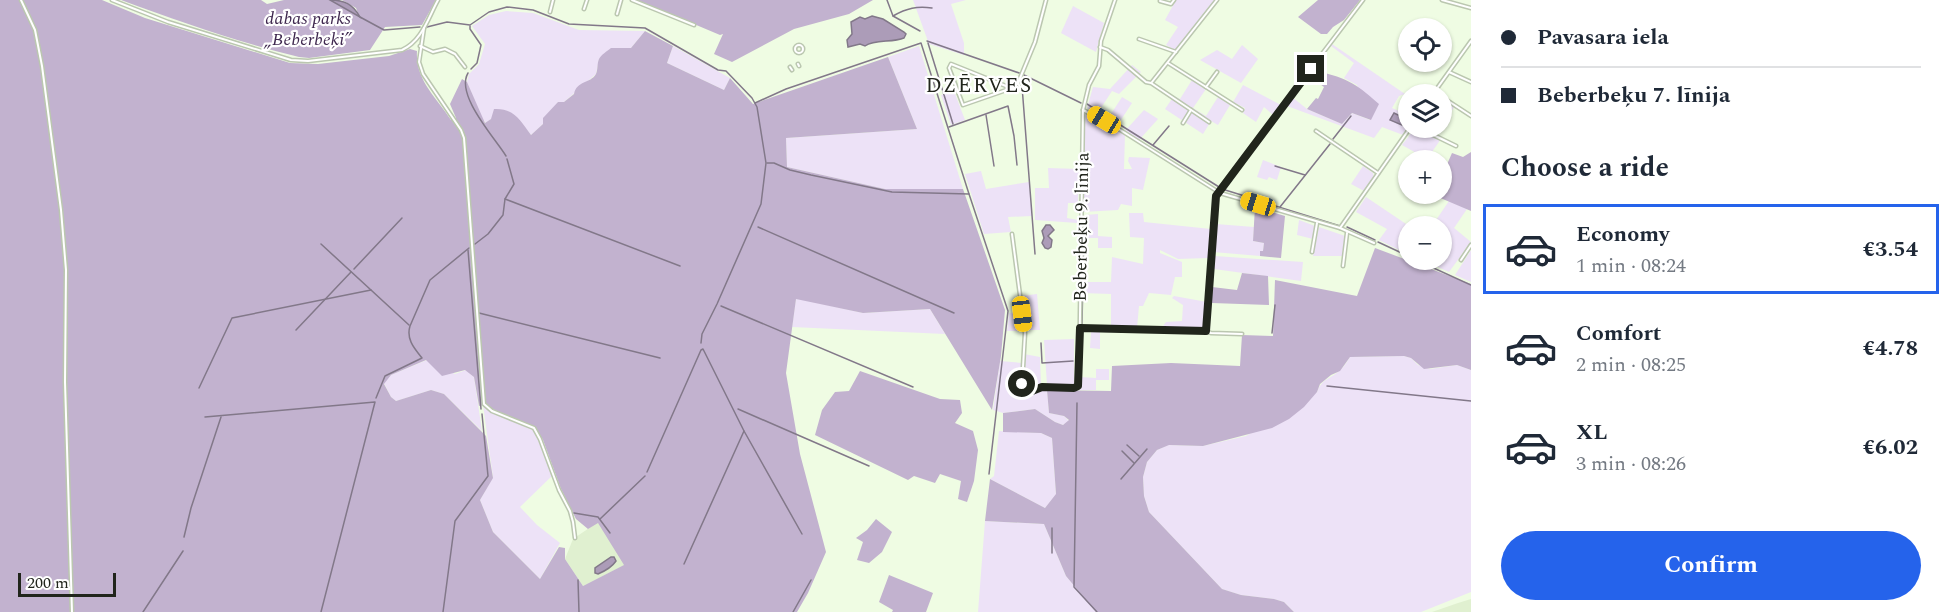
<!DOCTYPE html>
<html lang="en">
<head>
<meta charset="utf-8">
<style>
  :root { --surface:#fff; --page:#f2f2f3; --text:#1f2937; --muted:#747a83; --line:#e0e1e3; --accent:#2563eb }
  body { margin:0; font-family:Spectral,serif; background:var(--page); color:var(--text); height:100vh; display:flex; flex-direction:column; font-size:22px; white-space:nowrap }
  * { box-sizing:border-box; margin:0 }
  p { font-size:20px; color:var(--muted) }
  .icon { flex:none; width:33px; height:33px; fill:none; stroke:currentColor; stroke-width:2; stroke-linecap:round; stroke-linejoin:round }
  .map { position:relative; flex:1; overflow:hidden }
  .panel { display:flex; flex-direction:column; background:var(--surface); width:480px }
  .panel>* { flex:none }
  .banner { display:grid; align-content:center; height:132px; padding:0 30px; background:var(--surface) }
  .tools { position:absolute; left:1398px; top:18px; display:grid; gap:12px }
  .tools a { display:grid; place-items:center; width:54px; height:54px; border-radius:50%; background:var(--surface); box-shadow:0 2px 4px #0004; font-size:30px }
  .scale { position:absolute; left:18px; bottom:15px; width:98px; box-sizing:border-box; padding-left:6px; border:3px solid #21251c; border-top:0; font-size:16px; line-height:21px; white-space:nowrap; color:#21251c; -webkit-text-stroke:4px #fff; paint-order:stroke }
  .end { position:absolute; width:27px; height:27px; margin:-14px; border:8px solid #21251c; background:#fff; box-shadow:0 0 0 3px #fff }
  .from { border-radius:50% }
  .car { position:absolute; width:18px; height:36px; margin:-18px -9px; border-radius:8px; box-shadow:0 0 4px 2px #0007; background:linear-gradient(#f5c518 24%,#345 0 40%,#f5c518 0 76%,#345 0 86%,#f5c518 0) }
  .banner b { display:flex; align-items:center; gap:21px; height:57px; font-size:22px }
  .banner b+b { border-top:2px solid var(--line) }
  .banner i { width:15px; height:15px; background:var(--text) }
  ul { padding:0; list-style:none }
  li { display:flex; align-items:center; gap:18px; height:90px; margin:0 12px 9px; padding:0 18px; border:3px solid transparent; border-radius:0px }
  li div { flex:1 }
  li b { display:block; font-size:22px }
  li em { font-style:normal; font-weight:700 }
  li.active { border-color:var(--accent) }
  li>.icon { width:54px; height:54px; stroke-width:1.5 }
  h2 { padding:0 30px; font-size:27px; line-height:72px }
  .primary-button { display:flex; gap:12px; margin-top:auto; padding:12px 30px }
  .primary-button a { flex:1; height:69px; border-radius:36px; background:var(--accent); color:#fff; font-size:24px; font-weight:700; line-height:69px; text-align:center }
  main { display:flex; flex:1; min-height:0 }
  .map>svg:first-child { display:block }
  .built { fill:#e0f0d0 }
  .green { fill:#ede2f7 }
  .forest { fill:#c2b2cf; fill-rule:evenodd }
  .water { fill:#ac9cb8; stroke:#827889; stroke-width:1.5 }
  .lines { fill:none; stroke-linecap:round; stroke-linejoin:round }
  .stream { stroke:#827889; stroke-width:1.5 }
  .minor-casing { stroke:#bbc7b0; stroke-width:5 }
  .minor { stroke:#fff; stroke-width:2 }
  .route { stroke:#21251c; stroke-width:8 }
  .labels { text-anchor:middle; stroke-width:4.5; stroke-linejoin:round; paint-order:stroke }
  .park-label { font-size:18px; font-style:italic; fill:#3f284f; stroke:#fff }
  .street-label { font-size:18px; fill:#21251c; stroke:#fff }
  .quarter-label { font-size:21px; letter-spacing:1.5px; fill:#21251c; stroke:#fff }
</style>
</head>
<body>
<main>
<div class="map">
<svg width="1471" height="612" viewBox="0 0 1471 612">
  <rect width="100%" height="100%" fill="#effce3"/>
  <g class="built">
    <path d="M598,522L625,565L583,586L565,559L573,539Z"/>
    <path d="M1471,599V612H1432L1458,603Z"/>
  </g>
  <g class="green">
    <path d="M913,0H966L951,4L964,43V55L929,44Z"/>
    <path d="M1176,0H1215L1175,50L1166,45L1178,27L1165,20Z"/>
    <path d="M1073,6L1104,23L1096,52L1061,33Z"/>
    <path d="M506,11L533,13L579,30L645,31L631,48L610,49L599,59L596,74L564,102H558L543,124L531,135L519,120L491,119L486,123L481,117L467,82L469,74L479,64L485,44L472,26L489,15Z"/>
    <path d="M1332,44L1405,94L1399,96L1392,108L1408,115V126L1403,135L1382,127L1374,138L1287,106L1292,97L1307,109L1342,124L1352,113L1370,120L1357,85L1344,78L1354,63L1331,46Z"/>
    <path d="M1242,45L1258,59L1241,83L1200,60L1217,50L1232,59Z"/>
    <path d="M673,46L730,78L724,90L667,63Z"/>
    <path d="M919,46L963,189H885L787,167L786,138L917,129L888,57Z"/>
    <path d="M1132,65L1141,72L1119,94L1112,91L1097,114L1087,108L1093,87L1110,89Z"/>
    <path d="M1192,80L1206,89L1193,108L1206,116L1218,97L1230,105L1218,125L1211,121L1203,134L1165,109L1174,96L1180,99Z"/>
    <path d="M1243,85L1281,105L1273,115L1264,107L1256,122L1243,113L1245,108L1233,102Z"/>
    <path d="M954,91L965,120L951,125L941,95Z"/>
    <path d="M1122,97L1132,103L1117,126L1107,120Z"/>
    <path d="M1442,99L1454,107L1447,119L1442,115Z"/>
    <path d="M1144,110L1158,119L1139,140L1125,131Z"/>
    <path d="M1085,112L1125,134L1124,169H1132L1128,161L1129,157L1150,158L1143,190L1132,188V206L1121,204L1118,210L1083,212Z"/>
    <path d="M1415,128L1441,139L1427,159L1402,145Z"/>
    <path d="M1263,160L1281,167L1277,180L1269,177L1267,180L1257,177Z"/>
    <path d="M1363,166L1373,173L1374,178L1364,191L1351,184Z"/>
    <path d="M1048,168L1079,169L1078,203H1068L1067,218L1078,220L1077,223L1035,220V188H1049Z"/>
    <path d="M981,171L986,189L1029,182L1032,216L1008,217L1011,232L984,234L965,174Z"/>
    <path d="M1366,197L1409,226L1407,254L1379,240L1387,229L1356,212Z"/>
    <path d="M1449,201L1467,209L1454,228L1471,242L1449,272L1422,260H1442V226H1432Z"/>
    <path d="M1129,213H1143L1144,222L1211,229L1208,258L1178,259L1160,250V253L1182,262V277H1175L1171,295L1149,293L1143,306H1139L1137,328H1111V294L1081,293L1082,282H1111L1112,257L1143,264L1144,238L1130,237Z"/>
    <path d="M1098,214V236L1112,237V248H1098V238H1085V215Z"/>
    <path d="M1299,220L1315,226L1313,239L1297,235Z"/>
    <path d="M1216,224L1254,227L1253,241L1264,243L1263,251L1260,252V256L1213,252Z"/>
    <path d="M1319,227L1345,236L1342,256H1313Z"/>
    <path d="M1471,250V282L1455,275Z"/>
    <path d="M1215,256L1303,262L1301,281L1214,269Z"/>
    <path d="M1037,294L1040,330H1026L1021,296Z"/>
    <path d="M1174,296L1207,302L1205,325L1202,329H1161L1166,322L1182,321L1183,305L1172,298Z"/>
    <path d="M796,298L863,313L930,309L945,334L792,327Z"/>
    <path d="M1020,312L1023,331H1007L1009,313Z"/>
    <path d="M1091,331L1100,332V349L1090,348Z"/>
    <path d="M1074,339V385H1047L1044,340Z"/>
    <path d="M1024,354L1040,357L1041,386L1047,390L1049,413L1064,416L1069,421L1063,425L1055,422L1035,409L1003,413L993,410L1000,361L1023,363Z"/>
    <path d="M1404,356L1411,358L1418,365L1430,369L1457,365L1471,370V592L1421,612H1294L1284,602L1274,599L1241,595L1222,589L1149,512L1144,496L1143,477L1147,462L1157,450L1168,445L1203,446L1246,436L1317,392C1323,377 1332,379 1341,369C1345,366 1347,361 1350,357Z"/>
    <path d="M427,360L455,374L466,370L474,377L482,431L444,394L431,390L396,401L391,397L384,383L391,375Z"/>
    <path d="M1096,369H1109V380H1096V390H1079L1080,377L1096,378Z"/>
    <path d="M483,405L535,426L543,440L555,473L520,507L537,525L560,543L540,579L493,532L480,500L493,477Z"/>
    <path d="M999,431L1041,433L1052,438L1056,495L1045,508L990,479L994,476Z"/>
    <path d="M985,521L1044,524L1066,576L1097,612H978Z"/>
  </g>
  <g class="forest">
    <path d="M0,0H102L145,18L290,63L318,64L389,56L410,49L417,51C415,80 437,98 451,120L456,118L450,104L462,79L467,82L485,123L491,119L494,109C514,108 520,120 531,135L543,124V118L558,102H564L574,94C577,80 590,84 596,74C598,70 597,63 599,59C601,55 607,51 611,48H631L645,31L673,46L667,63L724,90L730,78L753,104L888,57L917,129L786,138L787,167L885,189H963L1005,310L1001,356L992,410L930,309L863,313L796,299L786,373L800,454L826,552L808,593L797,612H0ZM426,360L442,376L465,370L474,377L479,406L483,405L535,427L543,440L561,489L576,519L588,529L598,523L624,565L583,586L565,559V548L559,547L540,579L493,532L480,500L493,478L486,436L444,394L431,390L396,401L391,397L384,384L391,375Z"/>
    <path d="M121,0H261L267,4L284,0H330L359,16L356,8L342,0H436L422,25L385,27L370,50L309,58L299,57C238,42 180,22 121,0Z"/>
    <path d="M637,0H873L849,14L794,29L732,62L714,54L723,34L720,35Z"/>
    <path d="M1318,0H1360L1344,20L1333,27L1327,34H1321L1298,17Z"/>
    <path d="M1313,70C1346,78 1353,81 1379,104L1371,120L1352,113L1342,124L1307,109L1316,98L1318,99L1324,87L1308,75Z"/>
    <path d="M1471,152V211L1431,194H1442V168L1445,169L1452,153L1463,157Z"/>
    <path d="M1255,207L1285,216L1281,258L1260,256V251H1263L1264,243L1253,241Z"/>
    <path d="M1375,248L1471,284V370L1457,365L1424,369L1411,358L1404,356L1350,357L1340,371L1331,375L1320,384L1317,392L1304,407L1289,419L1272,428L1203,446L1169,445L1157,450L1147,462L1143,477L1144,496L1149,512L1222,589L1241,595L1274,599L1284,602L1294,612H1096L1066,576L1044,524L985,521L990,479L1045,508L1056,494L1052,438L1041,433L1003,432V413L1035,409L1055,422L1063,425L1069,420L1064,416L1049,413L1047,390L1111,391L1112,366L1171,363L1240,366L1242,335L1273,336L1275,280L1357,296Z"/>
    <path d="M1242,273L1268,276L1269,305L1212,303V287L1237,290Z"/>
    <path d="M860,371L940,399L960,400L962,413L955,423L973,431L978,450L974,481L967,502L958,499L961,481L940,474L935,483L914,476L908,480L815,435L822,410L835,392L849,391Z"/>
    <path d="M876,519L892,532L882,552L869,563L857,560L863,542L856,538L867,530Z"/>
    <path d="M889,575L933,593L926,612H892L893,610L879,602Z"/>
  </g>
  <g class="water">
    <path d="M330,0C344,0 353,4 360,17Z"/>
    <path d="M872,16L883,19L904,32L906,34L904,38C892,43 875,39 865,46L860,44L848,47L847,40L852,34L851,22L860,17L865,19Z"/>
    <path d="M1394,113L1408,120L1407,124L1404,126L1390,120Z"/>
    <path d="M1046,225H1050L1054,230L1048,236L1052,240L1051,247L1048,249L1045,248L1042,243L1044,238L1042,231Z"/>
    <path d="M611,557H614L616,561C612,567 605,571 598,574L595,573V568Z"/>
  </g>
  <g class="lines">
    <g class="stream">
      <path d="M887,0L893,16L920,31"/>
      <path d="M893,16C907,8 917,6 932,8"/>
      <path d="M360,17L384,30L420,27"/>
      <path d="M470,26V29L481,45L477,63L471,69"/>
      <path d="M427,27L447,22L470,25L489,12L507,7L533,10L569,24L645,28L718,70L726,71L752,98L757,107L766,163L761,204L717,304L702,334L701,343"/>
      <path d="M927,41L1022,74"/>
      <path d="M928,43L953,124"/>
      <path d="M468,73C455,95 495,138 506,156"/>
      <path d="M1024,75L1081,103"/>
      <path d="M1026,76L1022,86L1035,254"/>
      <path d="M755,103L786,89L921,43L969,194L892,192L811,175L790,170L774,163H767"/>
      <path d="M1087,104L1219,187"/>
      <path d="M986,115L994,166"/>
      <path d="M949,127L1008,106L1014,136L1017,165"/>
      <path d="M1333,139L1351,116"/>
      <path d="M1153,145L1169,126"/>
      <path d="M1275,166L1305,175"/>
      <path d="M1222,189L1264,202"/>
      <path d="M969,194L1008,311L989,474"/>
      <path d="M505,199L680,266"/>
      <path d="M1269,204L1340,226"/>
      <path d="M1280,207L1330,144"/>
      <path d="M1084,223V219"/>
      <path d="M1212,224L1215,192"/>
      <path d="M758,227L954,313"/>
      <path d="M1347,227L1375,240"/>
      <path d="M1378,242L1406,255"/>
      <path d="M321,244L409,325"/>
      <path d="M475,244L488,234L503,215L505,199L514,184L507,159"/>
      <path d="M468,250L481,409"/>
      <path d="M1210,258L1212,235"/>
      <path d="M1416,260L1471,285"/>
      <path d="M354,269L402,218"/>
      <path d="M1207,291L1209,275"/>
      <path d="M721,306L913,387"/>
      <path d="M479,313L660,358"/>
      <path d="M1082,324L1084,227"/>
      <path d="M296,330L351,272"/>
      <path d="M1272,333L1275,305"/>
      <path d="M1041,343L1042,363L1073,361"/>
      <path d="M1327,386L1471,401"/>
      <path d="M199,388L232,318L371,290"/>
      <path d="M376,398L385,376L422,358C414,348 406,339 410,326L430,280L469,248"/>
      <path d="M1077,403L1074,587L1097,612"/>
      <path d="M738,409L869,466"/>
      <path d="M205,417L375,402L321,612"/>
      <path d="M1127,445L1139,456"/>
      <path d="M1122,451L1134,463"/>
      <path d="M647,472L701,350L703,349L744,431L802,534"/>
      <path d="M1121,479L1147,449"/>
      <path d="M574,513L598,517L610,533"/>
      <path d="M600,519L645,476"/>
      <path d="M184,537L191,508L221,417"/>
      <path d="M1052,553V528"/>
      <path d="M684,564L744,431"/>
      <path d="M578,580L579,612"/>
      <path d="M143,612L183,551"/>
      <path d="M443,612L455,521L488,476L482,414"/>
      <path d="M793,612L811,580"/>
    </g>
    <g class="minor-casing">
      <g id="minor">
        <path d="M21,0L35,30L42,66L61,210L66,270L65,382L72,612"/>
        <path d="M112,0L168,22L291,60L308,61L402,50C422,41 428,18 438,0"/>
        <path d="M632,0L694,25"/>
        <path d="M1442,0L1471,8"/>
        <path d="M1160,1L1171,4L1174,0"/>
        <path d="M584,9L587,0"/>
        <path d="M550,12L553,0"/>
        <path d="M617,14L621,0"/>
        <path d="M424,28L419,62L423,74L461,130L464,138L484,404L492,411L534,428L540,439L559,490L570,511L573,522L575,538"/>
        <path d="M1139,39L1176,52"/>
        <circle cx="799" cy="49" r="4"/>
        <path d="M420,46L433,52L445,49L455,54L465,67"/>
        <path d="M1100,47L1108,50L1146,82L1151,83L1209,122"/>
        <path d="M1168,63L1206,87L1217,72"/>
        <path d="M798,64L799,66"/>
        <path d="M790,67L792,70"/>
        <path d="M1449,72L1471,82"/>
        <path d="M1152,82L1217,0"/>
        <path d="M1020,87L1018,83L1035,42L1046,0"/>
        <path d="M1206,87L1242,110"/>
        <path d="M1011,88L951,64L949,68L963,105L1015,87L1018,83"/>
        <path d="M1433,94L1471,41"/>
        <path d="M1442,97L1471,116"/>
        <path d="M1083,110L1114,126L1220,193L1340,228L1374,243"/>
        <path d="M1183,123L1191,110"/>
        <path d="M1419,128L1456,146"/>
        <path d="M1316,131L1378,173"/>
        <path d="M1340,228L1410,128"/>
        <path d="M1012,234L1025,333L1022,384L1028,391L1042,387L1074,388L1079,384L1083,110L1089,85L1099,66L1101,41L1115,0"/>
        <path d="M1312,252L1317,223"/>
        <path d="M1461,260L1471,245"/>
        <path d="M1343,266L1347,233"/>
        <path d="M1080,328L1206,331L1211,333L1242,334"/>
        <path d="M1206,331L1215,201L1218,191L1363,0"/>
      </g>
    </g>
    <use href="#minor" class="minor"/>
  </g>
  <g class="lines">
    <path class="route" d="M1022,384L1025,390L1032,391L1042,387L1074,388L1078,386L1080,328L1206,331L1216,196L1311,69"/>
  </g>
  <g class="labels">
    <g class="park-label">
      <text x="308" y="24">dabas parks<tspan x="308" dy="21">„Beberbeķi”</tspan></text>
    </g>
    <g class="street-label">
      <text transform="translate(1081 227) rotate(-89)" y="6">Beberbeķu 9. līnija</text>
    </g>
    <g class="quarter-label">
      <text x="979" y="92">DZĒRVES</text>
    </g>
  </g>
</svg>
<div class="tools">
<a><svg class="icon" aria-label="locate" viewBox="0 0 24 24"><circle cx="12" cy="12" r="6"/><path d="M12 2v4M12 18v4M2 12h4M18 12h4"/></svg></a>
<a><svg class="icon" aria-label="layers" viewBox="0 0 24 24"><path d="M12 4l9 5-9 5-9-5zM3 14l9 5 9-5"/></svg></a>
<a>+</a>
<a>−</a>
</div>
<div class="scale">200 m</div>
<i class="end from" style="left:1022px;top:384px"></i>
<i class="end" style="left:1311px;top:69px"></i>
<i class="car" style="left:1104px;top:120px;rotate:301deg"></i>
<i class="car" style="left:1258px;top:204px;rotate:287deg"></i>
<i class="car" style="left:1022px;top:314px;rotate:173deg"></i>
</div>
<section class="panel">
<div class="banner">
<b><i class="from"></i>Pavasara iela</b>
<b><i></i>Beberbeķu 7. līnija</b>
</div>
<h2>Choose a ride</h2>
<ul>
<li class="active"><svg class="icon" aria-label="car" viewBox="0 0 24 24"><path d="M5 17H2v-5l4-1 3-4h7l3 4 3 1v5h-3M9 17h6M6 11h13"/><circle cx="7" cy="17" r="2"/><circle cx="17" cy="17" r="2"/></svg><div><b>Economy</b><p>1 min · 08:24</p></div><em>€3.54</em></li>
<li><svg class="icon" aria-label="car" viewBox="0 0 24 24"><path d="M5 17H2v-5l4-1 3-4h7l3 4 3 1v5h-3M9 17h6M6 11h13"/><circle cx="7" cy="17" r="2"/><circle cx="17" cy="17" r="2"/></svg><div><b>Comfort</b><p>2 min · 08:25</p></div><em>€4.78</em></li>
<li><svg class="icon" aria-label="car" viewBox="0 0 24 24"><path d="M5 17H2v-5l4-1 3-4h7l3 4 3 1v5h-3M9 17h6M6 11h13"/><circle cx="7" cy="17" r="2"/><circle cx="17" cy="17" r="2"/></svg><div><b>XL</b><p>3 min · 08:26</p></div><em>€6.02</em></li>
</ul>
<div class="primary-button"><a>Confirm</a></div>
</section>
</main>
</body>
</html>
